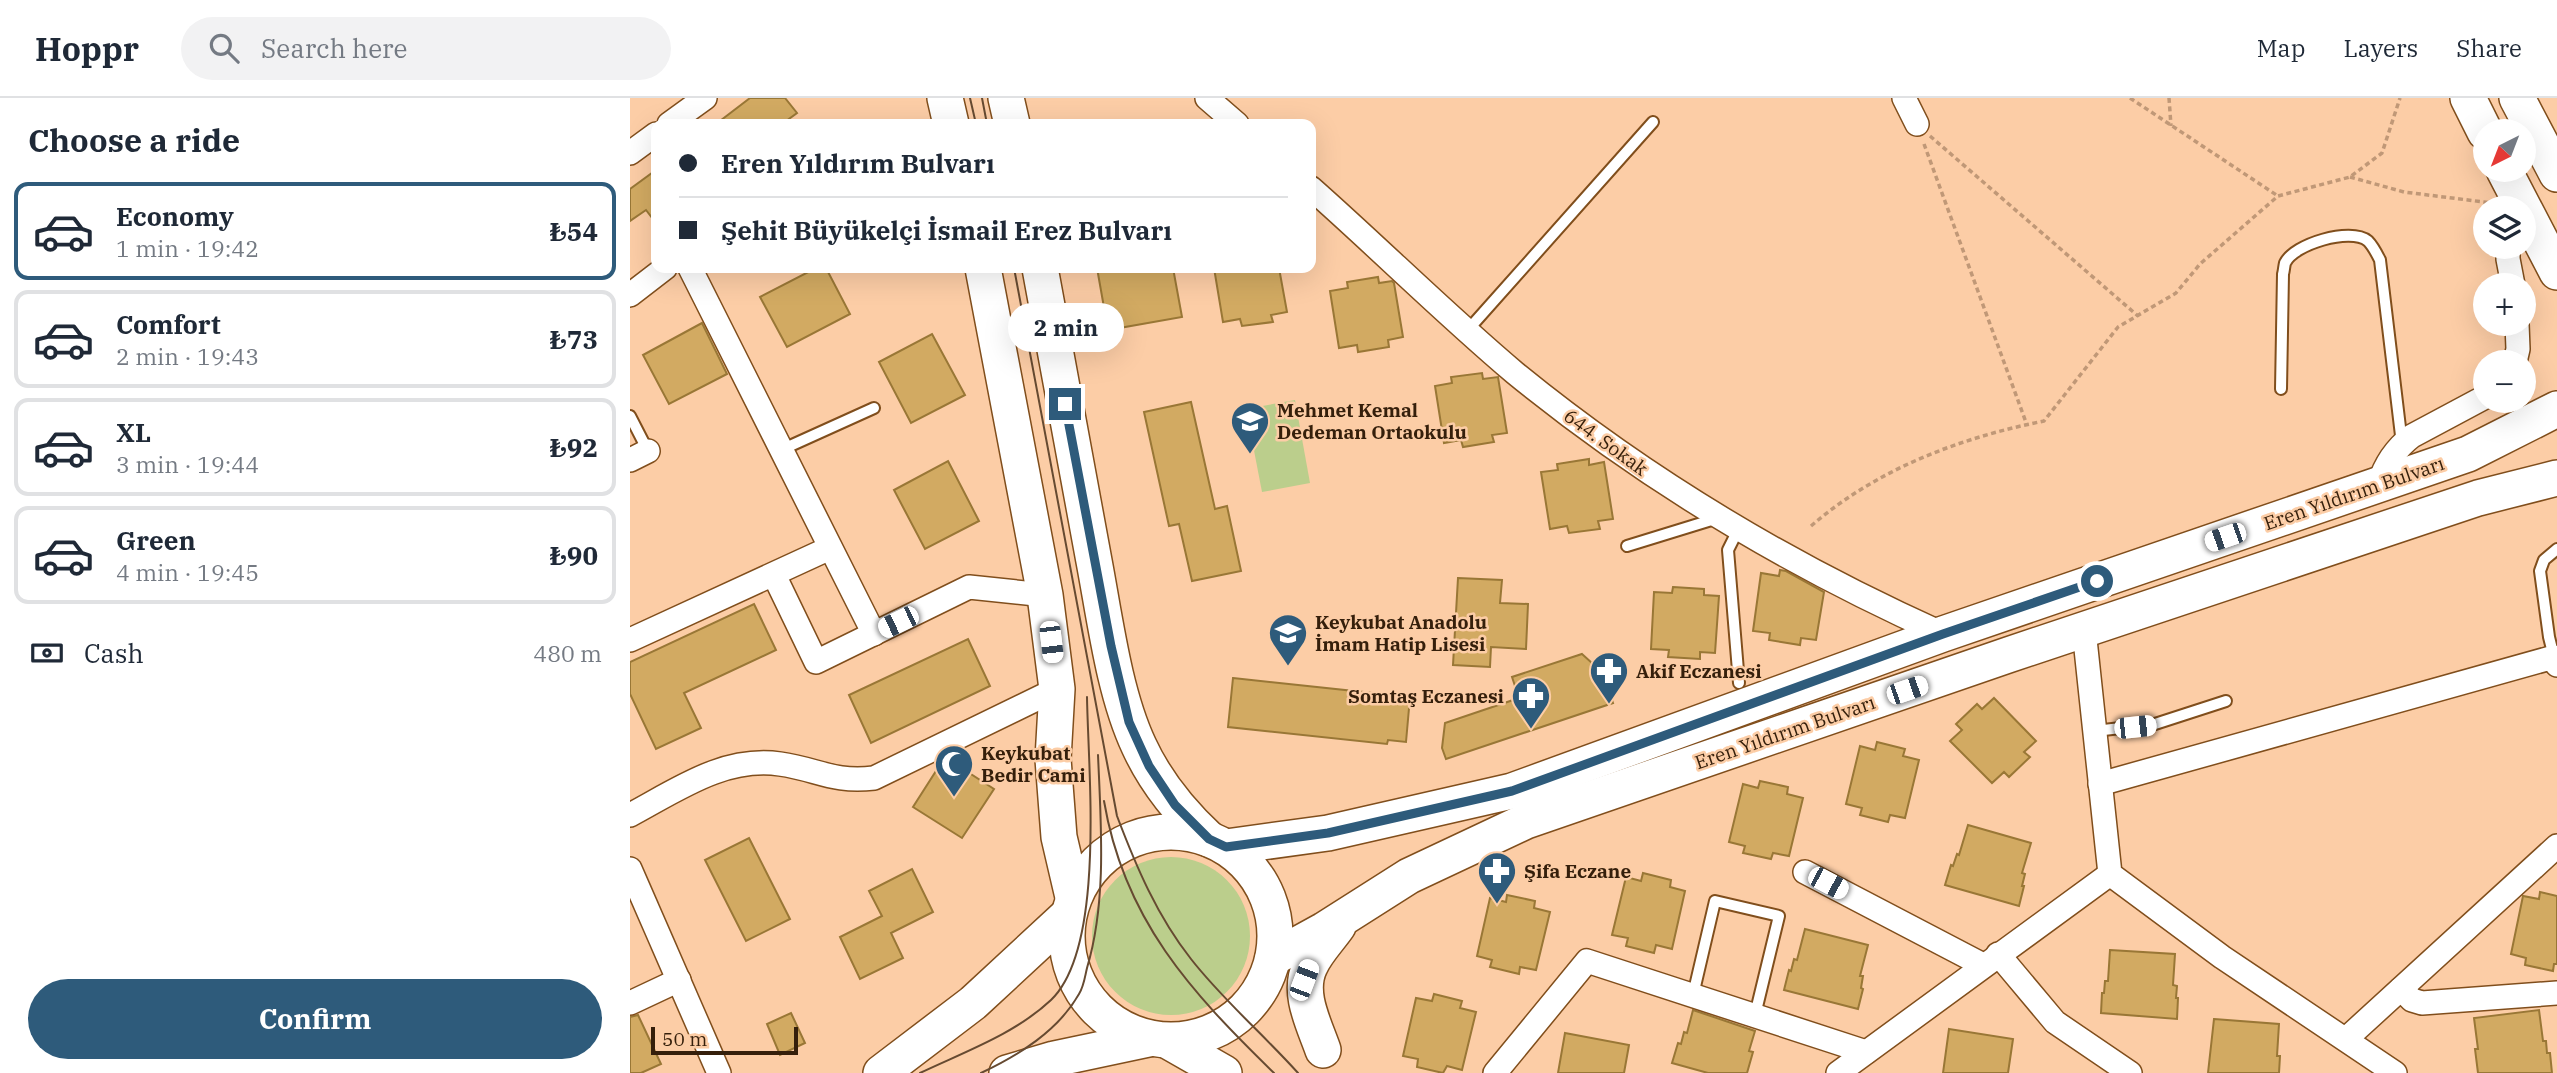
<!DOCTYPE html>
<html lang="en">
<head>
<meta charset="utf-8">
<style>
  :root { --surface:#fff; --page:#f2f2f3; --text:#1f2937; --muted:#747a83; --line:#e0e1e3; --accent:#2e5b7b }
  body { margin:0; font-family:"IBM Plex Serif",serif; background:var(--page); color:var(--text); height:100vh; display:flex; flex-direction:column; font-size:26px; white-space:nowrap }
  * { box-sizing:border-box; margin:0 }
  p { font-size:23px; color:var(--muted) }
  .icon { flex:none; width:38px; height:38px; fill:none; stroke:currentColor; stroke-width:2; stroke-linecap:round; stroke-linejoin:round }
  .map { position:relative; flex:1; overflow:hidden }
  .side { display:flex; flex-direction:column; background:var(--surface); width:630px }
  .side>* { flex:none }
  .hud { position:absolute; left:21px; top:21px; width:665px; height:154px; border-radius:14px; box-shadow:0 7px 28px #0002; display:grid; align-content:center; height:154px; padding:0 28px; background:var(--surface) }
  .needle { width:46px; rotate:222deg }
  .fabs { position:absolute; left:1843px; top:21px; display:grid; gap:14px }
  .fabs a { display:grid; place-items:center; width:63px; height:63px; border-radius:50%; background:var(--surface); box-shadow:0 7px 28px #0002; font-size:35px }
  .scale { position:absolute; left:21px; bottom:18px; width:147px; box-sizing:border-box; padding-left:7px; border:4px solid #351f0b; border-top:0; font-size:19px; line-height:24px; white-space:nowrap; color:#351f0b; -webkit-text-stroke:5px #fccda6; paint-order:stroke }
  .end { position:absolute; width:32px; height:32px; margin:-16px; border:9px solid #2e5b7b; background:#fff; box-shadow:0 0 0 4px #fff }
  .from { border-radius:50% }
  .bubble { position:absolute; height:49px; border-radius:24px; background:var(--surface); box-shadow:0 7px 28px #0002; font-size:23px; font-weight:700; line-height:49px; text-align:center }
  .car { position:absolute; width:21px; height:42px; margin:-21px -10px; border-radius:9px; box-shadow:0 0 5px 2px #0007; background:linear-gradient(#fff 24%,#345 0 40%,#fff 0 76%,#345 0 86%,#fff 0) }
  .hud b { display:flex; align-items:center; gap:24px; height:66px; font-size:26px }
  .hud b+b { border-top:2px solid var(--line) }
  .hud i { width:18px; height:18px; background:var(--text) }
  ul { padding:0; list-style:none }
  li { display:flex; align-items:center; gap:21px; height:98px; margin:0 14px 10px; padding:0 14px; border:4px solid var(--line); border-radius:14px }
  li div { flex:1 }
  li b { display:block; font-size:26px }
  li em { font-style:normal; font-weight:700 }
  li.current { border-color:var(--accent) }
  li>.icon { width:63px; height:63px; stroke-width:1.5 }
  h2 { padding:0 28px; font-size:32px; line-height:84px }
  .pay { display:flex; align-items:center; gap:18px; height:77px; padding:0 28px; font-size:26px }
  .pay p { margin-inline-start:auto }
  .primary-button { display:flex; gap:14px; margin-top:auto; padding:14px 28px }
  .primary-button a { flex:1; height:80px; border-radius:42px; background:var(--accent); color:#fff; font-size:28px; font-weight:700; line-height:80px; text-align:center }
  header { display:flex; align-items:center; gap:42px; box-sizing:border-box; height:98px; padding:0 35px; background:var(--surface); border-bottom:2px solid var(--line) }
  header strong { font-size:33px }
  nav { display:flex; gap:38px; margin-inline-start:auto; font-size:24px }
  .search { width:490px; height:63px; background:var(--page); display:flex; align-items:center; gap:18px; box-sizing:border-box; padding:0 24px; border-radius:38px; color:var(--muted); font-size:26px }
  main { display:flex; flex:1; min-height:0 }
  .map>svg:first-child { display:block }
  .green { fill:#bbce8c }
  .building { fill:#d2aa62; stroke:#997736; stroke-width:2 }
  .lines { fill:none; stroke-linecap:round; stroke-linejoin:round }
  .service-casing { stroke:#804e1c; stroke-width:14 }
  .minor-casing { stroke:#804e1c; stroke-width:26 }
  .primary-casing { stroke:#804e1c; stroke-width:38 }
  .path { stroke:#c09877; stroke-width:3.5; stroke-dasharray:5 3.5; stroke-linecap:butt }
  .service { stroke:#fff; stroke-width:10 }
  .minor { stroke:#fff; stroke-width:23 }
  .primary { stroke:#fff; stroke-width:35 }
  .tram { stroke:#664a31; stroke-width:2 }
  .route { stroke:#2e5b7b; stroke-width:9 }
  .labels { text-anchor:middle; stroke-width:5; stroke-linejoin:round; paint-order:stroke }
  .poi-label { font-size:19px; font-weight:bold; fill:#351f0b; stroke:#fccda6; text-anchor:start }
  .street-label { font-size:19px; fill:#351f0b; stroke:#fccda6 }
</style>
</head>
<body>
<header>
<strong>Hoppr</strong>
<div class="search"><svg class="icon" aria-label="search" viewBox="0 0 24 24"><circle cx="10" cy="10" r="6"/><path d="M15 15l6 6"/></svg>Search here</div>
<nav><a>Map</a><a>Layers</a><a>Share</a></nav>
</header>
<main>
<section class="side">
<h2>Choose a ride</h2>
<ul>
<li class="current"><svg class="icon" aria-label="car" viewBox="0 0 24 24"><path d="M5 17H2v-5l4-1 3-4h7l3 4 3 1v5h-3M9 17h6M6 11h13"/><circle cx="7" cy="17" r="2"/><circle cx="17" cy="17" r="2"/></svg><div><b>Economy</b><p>1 min · 19:42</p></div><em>₺54</em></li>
<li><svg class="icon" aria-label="car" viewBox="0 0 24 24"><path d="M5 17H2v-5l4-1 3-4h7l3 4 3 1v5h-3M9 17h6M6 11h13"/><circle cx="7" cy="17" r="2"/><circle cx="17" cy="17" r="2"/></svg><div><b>Comfort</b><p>2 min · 19:43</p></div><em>₺73</em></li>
<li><svg class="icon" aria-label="car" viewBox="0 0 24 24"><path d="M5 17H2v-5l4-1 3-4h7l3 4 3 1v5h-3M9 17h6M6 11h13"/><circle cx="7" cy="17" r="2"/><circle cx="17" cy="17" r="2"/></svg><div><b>XL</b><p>3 min · 19:44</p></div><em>₺92</em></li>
<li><svg class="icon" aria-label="car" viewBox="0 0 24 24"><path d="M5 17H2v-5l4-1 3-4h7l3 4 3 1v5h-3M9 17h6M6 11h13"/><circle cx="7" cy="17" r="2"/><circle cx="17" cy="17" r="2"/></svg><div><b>Green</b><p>4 min · 19:45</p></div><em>₺90</em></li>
</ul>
<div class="pay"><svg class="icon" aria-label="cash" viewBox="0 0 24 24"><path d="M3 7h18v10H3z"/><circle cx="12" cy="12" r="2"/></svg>Cash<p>480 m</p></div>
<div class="primary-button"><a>Confirm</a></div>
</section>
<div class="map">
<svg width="1927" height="975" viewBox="0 0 1927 975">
  <rect width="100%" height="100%" fill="#fccda6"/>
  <g class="green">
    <path d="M665,302L680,385L632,394L616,311Z"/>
    <circle cx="541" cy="838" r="79"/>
  </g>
  <g class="building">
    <path d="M120,0H155L167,15L152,26H86Z"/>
    <path d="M26,72V125L16,112L0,123V91Z"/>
    <path d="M186,170H196L220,216L157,249L130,199Z"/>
    <path d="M467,170H543L552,219L478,232Z"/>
    <path d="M584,170H649L657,214L641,217L643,224L612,228L610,221L593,224Z"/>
    <path d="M748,179L749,185L762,183L764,185L773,239L758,242L759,249L728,254L727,247L709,250L700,193L718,190L717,184Z"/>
    <path d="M72,225L97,276L39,306L13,257Z"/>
    <path d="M302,236L335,297L281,325L249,264Z"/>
    <path d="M852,275L853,281L868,279L877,335L862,337L864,344L833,349L831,342L814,345L805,288L822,285L821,279Z"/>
    <path d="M561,304L585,411L597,408L611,473L562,483L549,426L539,428L514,314Z"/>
    <path d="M959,361V367L974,364L983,421L968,423L970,431L939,435L937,428L920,431L911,374L928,372L927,366Z"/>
    <path d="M318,363L349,423L295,451L264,392Z"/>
    <path d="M1150,472L1156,473L1194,494L1186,542L1171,540L1170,547L1139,542L1140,535L1123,533L1131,475L1149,478Z"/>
    <path d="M828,480L872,482L870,505L898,506L896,551L861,549L860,569L823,567Z"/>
    <path d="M1043,489L1074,491V497L1089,498L1085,555L1070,554V561L1038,559L1039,552L1021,551L1024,494L1042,495Z"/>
    <path d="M124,506L146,552L54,595L71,630L26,651L0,596V564Z"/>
    <path d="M338,541L360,588L241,645L219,597Z"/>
    <path d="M952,556L973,575L983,605L816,661L812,650L815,625L889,600L882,579Z"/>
    <path d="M603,580L780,599L776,644L758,642L757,646L598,629Z"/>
    <path d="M1364,600L1406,643L1394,654L1400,659L1379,679L1374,674L1362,685L1320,643L1332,632L1326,626L1347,606L1352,611Z"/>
    <path d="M1247,644L1275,651L1273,658L1289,662L1275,720L1260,717L1258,724L1230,717L1232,710L1216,706L1230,648L1245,652Z"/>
    <path d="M316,660L364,691L332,740L283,709L313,662Z"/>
    <path d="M1130,683L1158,689L1157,696L1173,700L1159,758L1143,755L1141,761L1113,755L1115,748L1099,744L1113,686L1128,690Z"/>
    <path d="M1338,727L1401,745L1392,775L1395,776L1392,788H1394L1389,808L1315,787L1321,767L1323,768L1327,756L1329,757Z"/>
    <path d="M119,740L160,821L116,843L75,762Z"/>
    <path d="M282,771L303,814L261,835L273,860L230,881L210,839L252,818L239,793Z"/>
    <path d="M1013,775L1041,782L1040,789L1055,793L1042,851L1026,847L1024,855L996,848L998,840L982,837L996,779L1011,783Z"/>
    <path d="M1910,794L1927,798V866H1924L1923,873L1895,867L1896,860L1881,856L1893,798L1909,801Z"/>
    <path d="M877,797L905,803L904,810L920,814L906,872L890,869L889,876L860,869L862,862L847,858L860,800L876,804Z"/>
    <path d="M1175,831L1238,847L1230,878H1233L1231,890L1233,891L1228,911L1154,892L1159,872L1161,873L1164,861L1167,862Z"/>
    <path d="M1480,852L1545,856L1543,887L1547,888L1546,900H1548L1547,921L1471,915L1472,895H1474L1475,883H1478Z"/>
    <path d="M804,896L832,903L830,910L846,914L832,972L817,968L813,975L787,969L788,961L773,958L786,900L802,903Z"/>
    <path d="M1063,912L1125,933L1119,953L1123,954L1117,975H1078L1042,965L1048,945L1051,946L1054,934L1057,935Z"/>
    <path d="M1909,912L1913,943H1916L1917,955H1920L1922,975H1848L1845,951H1848L1844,920Z"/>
    <path d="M161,915L175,945L150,957L137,926Z"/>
    <path d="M8,917L31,966L11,975H0V919Z"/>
    <path d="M1584,921L1649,926L1647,958H1650L1649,975H1578Z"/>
    <path d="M1319,931L1383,941L1378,975H1313Z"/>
    <path d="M935,935L999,947L994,975H928Z"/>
  </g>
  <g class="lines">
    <g class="service-casing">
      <g id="service">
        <path d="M837,233L1023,24"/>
        <path d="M1651,291L1653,176C1654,173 1654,169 1655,165C1664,146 1720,129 1738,143C1743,148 1747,156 1750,162L1772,346"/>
        <path d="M0,318L18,353"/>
        <path d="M151,352L244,310"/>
        <path d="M1108,432L1098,452L1109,585"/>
        <path d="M997,448L1088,420"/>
        <path d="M1924,559L1919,539L1910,473L1914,462L1927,451"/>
        <path d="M1465,633L1525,626L1596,603"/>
        <path d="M1063,897L1085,803L1149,818L1125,917"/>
      </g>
    </g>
    <g class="minor-casing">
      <g id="minor">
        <path d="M577,0L607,26"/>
        <path d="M1274,0L1287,26"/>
        <path d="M39,26L75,0"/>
        <path d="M0,55L26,36"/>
        <path d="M681,90C750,151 815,216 885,275C1016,382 1159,467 1313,536"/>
        <path d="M1878,149V161L1883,187"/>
        <path d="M60,170L244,536"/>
        <path d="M0,197L35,170"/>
        <path d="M1885,264L1888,251L1887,226"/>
        <path d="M0,362L18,353"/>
        <path d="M1749,386C1755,366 1765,351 1782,338L1855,299"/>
        <path d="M144,477L186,564L339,489L415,497"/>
        <path d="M1454,532L1480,776L1592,859L1765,975"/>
        <path d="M0,542L200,450"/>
        <path d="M1470,686L1924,559L1927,567"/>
        <path d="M0,717C47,692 94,658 150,666C187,671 203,685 244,680L427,591"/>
        <path d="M0,771L89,975"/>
        <path d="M1175,774L1353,867"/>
        <path d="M1368,856L1425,924L1500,975"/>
        <path d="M1771,891L1782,902L1792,905L1927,895"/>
        <path d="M0,905L49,882"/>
        <path d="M1716,941L1927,748"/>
        <path d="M865,975L957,863L1236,954"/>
        <path d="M1208,975L1480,776"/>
      </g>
    </g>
    <g class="primary-casing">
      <g id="primary">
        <path d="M315,0L321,26"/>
        <path d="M376,0L382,26"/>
        <path d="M1838,0L1855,34"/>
        <path d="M1887,0L1927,76"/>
        <path d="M1874,72L1927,174"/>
        <path d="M353,170L415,497L427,591L423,661L429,739L443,799"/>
        <path d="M410,170C428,267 446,365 464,463C475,521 484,595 509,648C526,685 550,714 579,741"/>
        <circle cx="541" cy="838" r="104"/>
        <path d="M596,749L698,735L882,693L1313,536L1838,356L1927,311"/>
        <path d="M643,860L694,832L779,778L896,723L1378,557L1848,400L1927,380"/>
        <path d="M538,943L594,975"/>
        <path d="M693,952C684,926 667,895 680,868C686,854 699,841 708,828"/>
        <path d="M251,975L343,905L438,817"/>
        <path d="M377,975L424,961L519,941"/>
      </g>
    </g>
    <g class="path">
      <path d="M1500,0L1648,98"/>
      <path d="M1539,0L1541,28"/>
      <path d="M1300,38L1508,218"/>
      <path d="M1294,46L1397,327"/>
      <path d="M1720,79L1774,94L1862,105"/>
      <path d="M1181,428C1247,371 1329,340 1414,323L1488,229L1546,195L1570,166L1648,98L1720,79L1752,55L1770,0"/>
    </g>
    <use href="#service" class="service"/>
    <use href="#minor" class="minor"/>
    <use href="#primary" class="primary"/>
    <g class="tram">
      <path d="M340,0L346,26"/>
      <path d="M352,0L357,26"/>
      <path d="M384,170L487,718C506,768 527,818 561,861C593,902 633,936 668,975"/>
      <path d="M474,703C494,822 561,894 644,975"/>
      <path d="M290,975C334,954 385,936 421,902C476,849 458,672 457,599"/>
      <path d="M351,975C389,957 428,933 449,896C454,888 455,878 457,870C477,803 471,727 468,657"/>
    </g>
  </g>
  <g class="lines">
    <path class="route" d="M435,306L481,548L499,624L519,668L545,707L579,741L596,749L698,735L882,693L1313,536L1467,483"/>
  </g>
  <defs>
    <g id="school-pin" transform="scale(2.0125)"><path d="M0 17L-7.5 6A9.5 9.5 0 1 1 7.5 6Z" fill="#2e5b7b" stroke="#fccda6"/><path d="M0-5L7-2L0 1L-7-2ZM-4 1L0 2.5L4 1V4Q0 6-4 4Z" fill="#fff"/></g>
    <g id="pharmacy-pin" transform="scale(2.0125)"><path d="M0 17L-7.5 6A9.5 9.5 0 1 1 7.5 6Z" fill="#2e5b7b" stroke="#fccda6"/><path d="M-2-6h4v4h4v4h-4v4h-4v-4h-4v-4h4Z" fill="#fff"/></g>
    <g id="mosque-pin" transform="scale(2.0125)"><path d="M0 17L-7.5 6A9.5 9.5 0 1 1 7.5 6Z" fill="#2e5b7b" stroke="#fccda6"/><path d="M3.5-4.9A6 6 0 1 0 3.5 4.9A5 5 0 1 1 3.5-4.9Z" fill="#fff"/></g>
  </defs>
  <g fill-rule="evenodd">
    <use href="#school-pin" x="620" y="323"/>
    <use href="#school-pin" x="658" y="535"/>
    <use href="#pharmacy-pin" x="979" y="573"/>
    <use href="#pharmacy-pin" x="901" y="598"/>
    <use href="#mosque-pin" x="324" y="666"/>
    <use href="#pharmacy-pin" x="867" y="773"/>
  </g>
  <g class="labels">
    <g class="poi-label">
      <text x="647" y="319">Mehmet Kemal<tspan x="647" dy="22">Dedeman Ortaokulu</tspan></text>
      <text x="685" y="531">Keykubat Anadolu<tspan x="685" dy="22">İmam Hatip Lisesi</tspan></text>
      <text x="1006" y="580">Akif Eczanesi</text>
      <text x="874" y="605" text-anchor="end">Somtaş Eczanesi</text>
      <text x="351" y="662">Keykubat<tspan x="351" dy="22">Bedir Cami</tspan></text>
      <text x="894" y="780">Şifa Eczane</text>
    </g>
    <g class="street-label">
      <text transform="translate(976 344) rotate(36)" y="7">644. Sokak</text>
      <text transform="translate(1724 395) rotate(-19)" y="7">Eren Yıldırım Bulvarı</text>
      <text transform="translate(1155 634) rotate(-19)" y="7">Eren Yıldırım Bulvarı</text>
    </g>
  </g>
</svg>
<div class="fabs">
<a><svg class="needle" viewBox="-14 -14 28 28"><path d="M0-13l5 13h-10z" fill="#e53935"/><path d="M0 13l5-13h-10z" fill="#747a83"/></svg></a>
<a><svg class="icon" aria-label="layers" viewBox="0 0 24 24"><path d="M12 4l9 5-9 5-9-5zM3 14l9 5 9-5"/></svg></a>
<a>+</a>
<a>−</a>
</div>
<div class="scale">50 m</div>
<i class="end from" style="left:1467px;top:483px"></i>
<i class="end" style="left:435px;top:306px"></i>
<div class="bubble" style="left:378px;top:205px;width:116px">2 min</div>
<i class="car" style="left:1595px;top:439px;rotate:251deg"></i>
<i class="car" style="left:268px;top:524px;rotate:244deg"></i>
<i class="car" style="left:421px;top:544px;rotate:173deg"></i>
<i class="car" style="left:1277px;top:592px;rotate:71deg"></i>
<i class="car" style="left:1505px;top:629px;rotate:84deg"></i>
<i class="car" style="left:1198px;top:785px;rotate:118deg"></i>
<i class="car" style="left:674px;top:882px;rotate:21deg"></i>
<div class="hud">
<b><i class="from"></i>Eren Yıldırım Bulvarı</b>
<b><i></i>Şehit Büyükelçi İsmail Erez Bulvarı</b>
</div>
</div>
</main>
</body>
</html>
